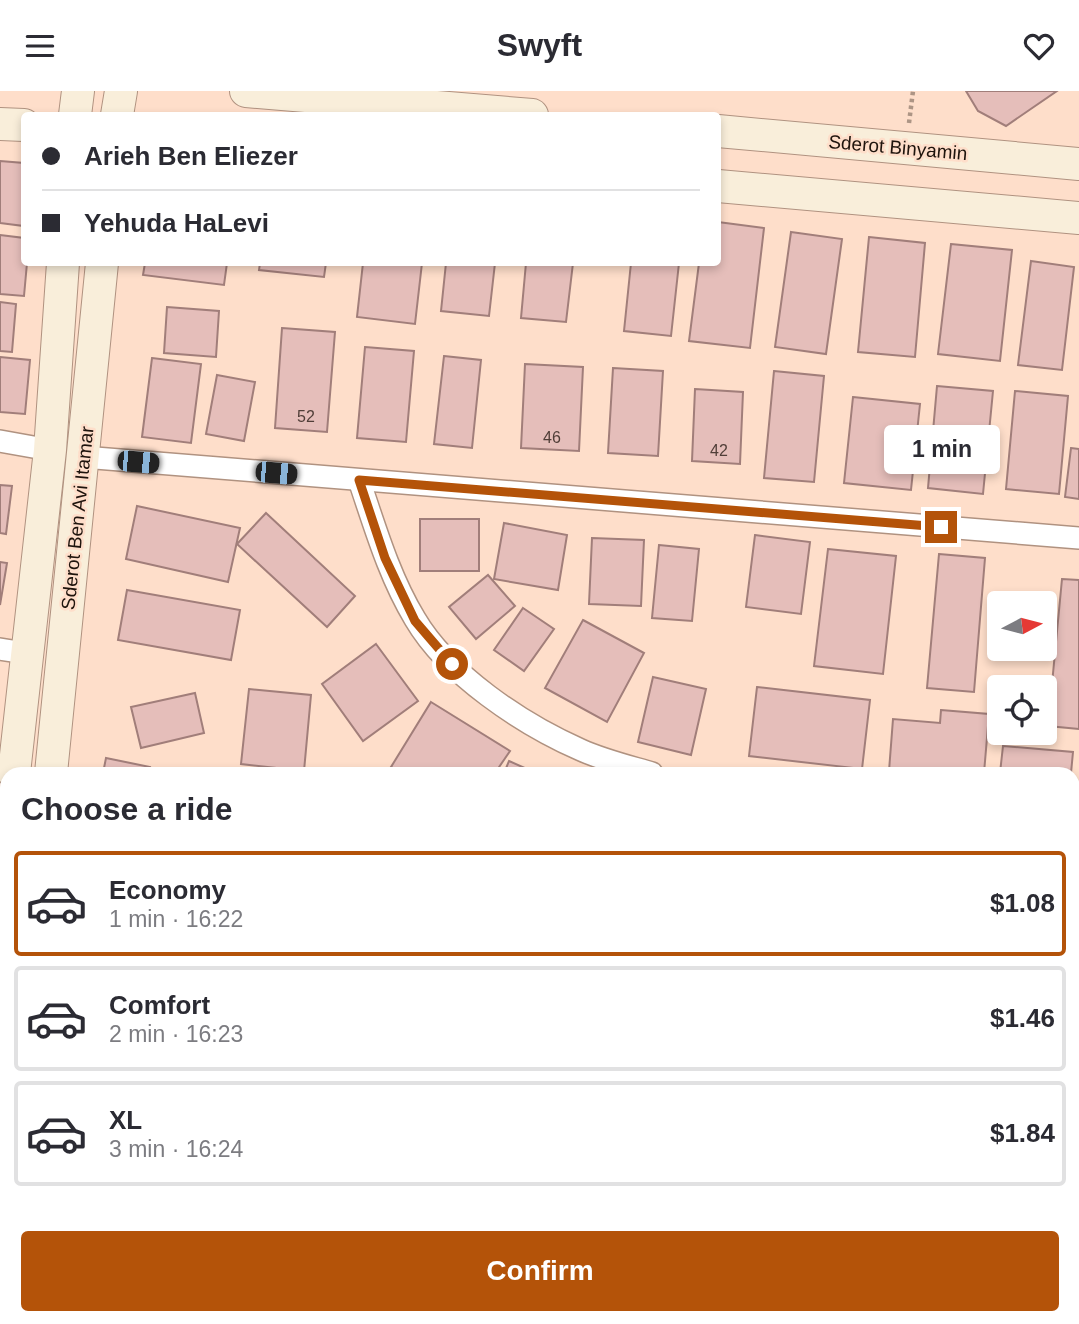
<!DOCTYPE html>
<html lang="en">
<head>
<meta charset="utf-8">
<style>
  :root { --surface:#fff; --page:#f2f2f3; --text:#2b2b33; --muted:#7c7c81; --line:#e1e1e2; --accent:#b45309 }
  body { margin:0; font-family:Arial,sans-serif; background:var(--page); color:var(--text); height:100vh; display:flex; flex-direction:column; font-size:26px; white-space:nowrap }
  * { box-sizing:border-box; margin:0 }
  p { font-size:23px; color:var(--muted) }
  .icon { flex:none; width:38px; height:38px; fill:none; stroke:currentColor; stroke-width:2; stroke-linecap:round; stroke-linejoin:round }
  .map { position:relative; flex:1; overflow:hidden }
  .drawer { position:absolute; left:0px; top:676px; width:1080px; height:558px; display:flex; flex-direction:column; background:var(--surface); border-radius:21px 21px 0 0; box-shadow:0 4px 10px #0003 }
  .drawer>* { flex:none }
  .guide { position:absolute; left:21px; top:21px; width:700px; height:154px; border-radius:7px; box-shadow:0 4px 10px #0003; display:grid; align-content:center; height:154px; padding:0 21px; background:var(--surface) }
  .needle { width:46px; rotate:83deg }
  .tools { position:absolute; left:987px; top:500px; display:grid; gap:14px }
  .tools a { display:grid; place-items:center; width:70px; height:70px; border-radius:7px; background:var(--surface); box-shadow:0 4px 10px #0003; font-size:35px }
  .end { position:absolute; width:32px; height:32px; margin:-16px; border:9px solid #b45309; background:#fff; box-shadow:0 0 0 4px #fff }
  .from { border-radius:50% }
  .bubble { position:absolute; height:49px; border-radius:7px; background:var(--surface); box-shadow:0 4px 10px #0003; font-size:23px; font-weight:800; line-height:49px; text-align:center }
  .car { position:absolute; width:21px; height:42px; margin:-21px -10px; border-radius:9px; box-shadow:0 0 5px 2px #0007; background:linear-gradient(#222 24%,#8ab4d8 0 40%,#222 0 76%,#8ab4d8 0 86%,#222 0) }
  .guide b { display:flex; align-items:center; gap:24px; height:66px; font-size:26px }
  .guide b+b { border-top:2px solid var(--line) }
  .guide i { width:18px; height:18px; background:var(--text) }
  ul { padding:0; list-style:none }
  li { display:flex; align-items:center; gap:21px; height:105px; margin:0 14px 10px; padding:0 7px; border:4px solid var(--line); border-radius:7px }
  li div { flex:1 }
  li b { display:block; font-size:26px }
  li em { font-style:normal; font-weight:800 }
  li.on { border-color:var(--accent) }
  li>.icon { width:63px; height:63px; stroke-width:1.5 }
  h2 { padding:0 21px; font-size:32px; line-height:84px }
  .primary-button { display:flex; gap:14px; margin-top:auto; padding:14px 21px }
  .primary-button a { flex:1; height:80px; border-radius:7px; background:var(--accent); color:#fff; font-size:28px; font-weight:800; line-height:80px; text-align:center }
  header { display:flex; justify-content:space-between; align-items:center; height:91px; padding:0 21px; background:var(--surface); font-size:32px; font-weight:800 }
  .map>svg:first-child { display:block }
  .green { fill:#c3c880 }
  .building { fill:#e5beba; stroke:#a17e7a; stroke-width:2 }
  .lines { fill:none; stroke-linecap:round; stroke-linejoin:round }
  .lane-casing { stroke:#b09280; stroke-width:13 }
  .street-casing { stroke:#b09280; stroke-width:24 }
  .secondary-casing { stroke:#b09280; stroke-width:34 }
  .path { stroke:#ad9585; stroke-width:4.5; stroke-dasharray:3.5 3.5; stroke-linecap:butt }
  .lane { stroke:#fff; stroke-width:10 }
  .street { stroke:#fff; stroke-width:21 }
  .secondary { stroke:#f9eeda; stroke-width:32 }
  .route { stroke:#b45309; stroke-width:9 }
  .labels { text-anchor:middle; stroke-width:5; stroke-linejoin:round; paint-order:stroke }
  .number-label { font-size:16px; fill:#503e38 }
  .street-label { font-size:19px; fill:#1f140d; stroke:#fedeca }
</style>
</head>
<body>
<header><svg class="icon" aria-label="menu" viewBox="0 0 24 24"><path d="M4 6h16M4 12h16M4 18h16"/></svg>Swyft<svg class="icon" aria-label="heart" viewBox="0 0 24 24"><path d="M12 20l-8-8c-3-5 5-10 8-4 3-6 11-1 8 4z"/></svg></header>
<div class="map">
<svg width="1079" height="1233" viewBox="0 0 1079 1233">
  <rect width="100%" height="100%" fill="#fedeca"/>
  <path class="green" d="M0,896L7,897V1025L0,1024Z"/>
  <g class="building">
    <path d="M966,0H1057L1006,35L978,20Z"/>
    <path d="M0,70L24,72V135L0,132Z"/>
    <path d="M718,131L764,137L750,257L689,250L699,172H718Z"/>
    <path d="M791,141L842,148L826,263L775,256Z"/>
    <path d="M0,144L24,147V172H27L24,205L0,203Z"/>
    <path d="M869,146L925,152L915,266L858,261Z"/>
    <path d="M951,153L1012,159L1000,270L938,263Z"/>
    <path d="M1031,170L1074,176L1062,279L1018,274Z"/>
    <path d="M145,172H227L224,194L143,184Z"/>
    <path d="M260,172H326L324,186L259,179Z"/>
    <path d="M363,172H422L415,233L357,226Z"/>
    <path d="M446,172H495L489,225L441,220Z"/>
    <path d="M526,172H573L566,231L521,227Z"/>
    <path d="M631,172H679L671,245L624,240Z"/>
    <path d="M0,211L16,213L12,261L0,260Z"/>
    <path d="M167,216L219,220L216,266L164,262Z"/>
    <path d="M282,237L335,241L327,341L275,337Z"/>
    <path d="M365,256L414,260L406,351L357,347Z"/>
    <path d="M444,265L481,269L472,357L434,353Z"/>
    <path d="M0,266L30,269L25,323L0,321Z"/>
    <path d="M152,267L201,273L191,352L142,346Z"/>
    <path d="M525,273L583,276L579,360L521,357Z"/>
    <path d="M613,277L663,280L658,365L608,362Z"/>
    <path d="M774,280L824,285L814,391L764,387Z"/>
    <path d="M217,284L255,291L244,350L206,343Z"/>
    <path d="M937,295L993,300L983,403L928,397Z"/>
    <path d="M695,298L743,301L740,373L692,370Z"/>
    <path d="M1015,300L1068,305L1059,403L1006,398Z"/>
    <path d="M853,306L920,313L911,399L844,392Z"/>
    <path d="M1071,357L1079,358V408L1065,406Z"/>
    <path d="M0,394L12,395L6,443L0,442Z"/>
    <path d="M137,415L240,437L228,491L126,468Z"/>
    <path d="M266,422L355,505L327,536L237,453Z"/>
    <rect x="420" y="428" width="59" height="52"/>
    <path d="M504,432L567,444L558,499L494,488Z"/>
    <path d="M755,444L810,451L801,523L746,516Z"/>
    <path d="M592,447L644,449L641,515L589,513Z"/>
    <path d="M659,454L699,458L692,530L652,527Z"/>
    <path d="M828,458L896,465L883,583L814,575Z"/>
    <path d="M939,463L985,467L974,601L927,597Z"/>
    <path d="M0,471L7,472L0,514Z"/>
    <path d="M488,484L515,515L476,548L449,516Z"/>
    <path d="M1062,488L1079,489V638L1048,635Z"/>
    <path d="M127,499L240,519L231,569L118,549Z"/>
    <path d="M523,517L554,538L524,580L494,559Z"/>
    <path d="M583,529L644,562L607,631L545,597Z"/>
    <path d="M376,553L418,610L363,650L322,593Z"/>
    <path d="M653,586L706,598L691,664L638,651Z"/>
    <path d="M757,596L870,609L862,678L749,665Z"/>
    <path d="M249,598L311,604L304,680L241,673Z"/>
    <path d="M195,602L204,642L141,657L131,616Z"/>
    <path d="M431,611L510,660L495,682H402L391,676Z"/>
    <path d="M941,619L989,623L984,682L889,680L893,628L940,632Z"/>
    <path d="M1003,655L1073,661L1071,682H1000Z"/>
    <path d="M106,667L150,676L149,682H103Z"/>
    <path d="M509,670L536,682H504Z"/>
    <path d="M1073,753L1079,754V882L1073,881Z"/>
    <path d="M1073,933L1079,934V1057L1073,1056Z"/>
    <path d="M0,1040L7,1041V1083L0,1082Z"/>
    <path d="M0,1153H7L3,1233H0Z"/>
    <path d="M1073,1163L1079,1166V1233H1040L1043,1227H1073Z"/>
    <path d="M178,1227H200L238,1233H177Z"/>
    <rect x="341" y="1227" width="69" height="6"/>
    <path d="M464,1227H509L508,1233H463Z"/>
    <path d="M526,1227H567L566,1233H525Z"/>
    <path d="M583,1227H590L612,1233H581Z"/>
    <path d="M700,1227H751L749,1233H698Z"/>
    <path d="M777,1227H838L855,1232L775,1233Z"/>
    <path d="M891,1227H948L945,1233H899L890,1229Z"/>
    <path d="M971,1227H1021L1018,1233H969Z"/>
  </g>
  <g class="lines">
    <g class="lane-casing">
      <path id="lane" d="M671,1233L672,1228"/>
    </g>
    <g class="street-casing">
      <g id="street">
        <path d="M0,350L50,359"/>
        <path d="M83,366L1079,447"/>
        <path d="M359,389C375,436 389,485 415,528C448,584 522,633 581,659C603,669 628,675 652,682"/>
        <path d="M0,558L25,562"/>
        <path d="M1073,727H1079"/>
        <path d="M272,1233L273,1227"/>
        <path d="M425,1233L426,1227"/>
      </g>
    </g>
    <g class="secondary-casing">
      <g id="secondary">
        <path d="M246,0L532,24"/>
        <path d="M75,24L78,0"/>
        <path d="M117,24L121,0"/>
        <path d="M0,33L24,34"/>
        <path d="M718,40L1079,73"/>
        <path d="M718,95L1079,127"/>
        <path d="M14,682L50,359L63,172"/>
        <path d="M51,682L102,172"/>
        <path d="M0,822L7,751"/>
        <path d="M0,834L7,868"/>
        <path d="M1073,1089L1079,1091"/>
        <path d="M1073,1121L1079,1122"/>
      </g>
    </g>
    <g class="path">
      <path d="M909,32L913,0"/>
      <path d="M0,1094L7,1095"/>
      <path d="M121,1233L122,1227"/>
    </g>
    <use href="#lane" class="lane"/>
    <use href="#street" class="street"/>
    <use href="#secondary" class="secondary"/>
  </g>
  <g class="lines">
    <path class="route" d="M452,573L415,530L385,467L359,389L941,436"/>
  </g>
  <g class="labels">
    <g class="number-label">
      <text x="306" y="331">52</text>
      <text x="552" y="352">46</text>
      <text x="719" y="365">42</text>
    </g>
    <g class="street-label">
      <text transform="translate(898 56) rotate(5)" y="7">Sderot Binyamin</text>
      <text transform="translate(77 427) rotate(-84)" y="7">Sderot Ben Avi Itamar</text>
    </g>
  </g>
</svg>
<div class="tools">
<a><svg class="needle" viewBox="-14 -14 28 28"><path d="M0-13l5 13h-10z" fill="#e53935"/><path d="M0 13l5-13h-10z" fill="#7c7c81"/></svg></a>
<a><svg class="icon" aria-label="locate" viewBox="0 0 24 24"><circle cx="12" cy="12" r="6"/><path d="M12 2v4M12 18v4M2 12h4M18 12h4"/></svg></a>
</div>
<i class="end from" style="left:452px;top:573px"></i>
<i class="end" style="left:941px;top:436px"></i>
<div class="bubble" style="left:884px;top:334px;width:116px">1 min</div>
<i class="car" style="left:138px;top:371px;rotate:95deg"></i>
<i class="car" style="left:276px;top:382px;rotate:95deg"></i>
<div class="guide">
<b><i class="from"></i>Arieh Ben Eliezer</b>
<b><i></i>Yehuda HaLevi</b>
</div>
<section class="drawer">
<h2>Choose a ride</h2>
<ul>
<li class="on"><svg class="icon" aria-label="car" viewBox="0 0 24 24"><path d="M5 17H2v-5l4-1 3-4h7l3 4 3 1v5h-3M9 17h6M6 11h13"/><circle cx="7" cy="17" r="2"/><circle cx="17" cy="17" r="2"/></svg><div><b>Economy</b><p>1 min · 16:22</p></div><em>$1.08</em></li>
<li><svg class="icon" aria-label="car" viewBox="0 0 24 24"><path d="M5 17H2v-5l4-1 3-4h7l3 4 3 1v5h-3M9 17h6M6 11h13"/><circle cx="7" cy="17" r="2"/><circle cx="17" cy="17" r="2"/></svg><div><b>Comfort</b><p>2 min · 16:23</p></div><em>$1.46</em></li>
<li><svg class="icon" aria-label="car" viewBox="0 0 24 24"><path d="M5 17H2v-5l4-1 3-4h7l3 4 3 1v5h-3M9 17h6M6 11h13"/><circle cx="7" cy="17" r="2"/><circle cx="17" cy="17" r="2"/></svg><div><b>XL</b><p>3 min · 16:24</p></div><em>$1.84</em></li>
</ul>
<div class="primary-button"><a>Confirm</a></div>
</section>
</div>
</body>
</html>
